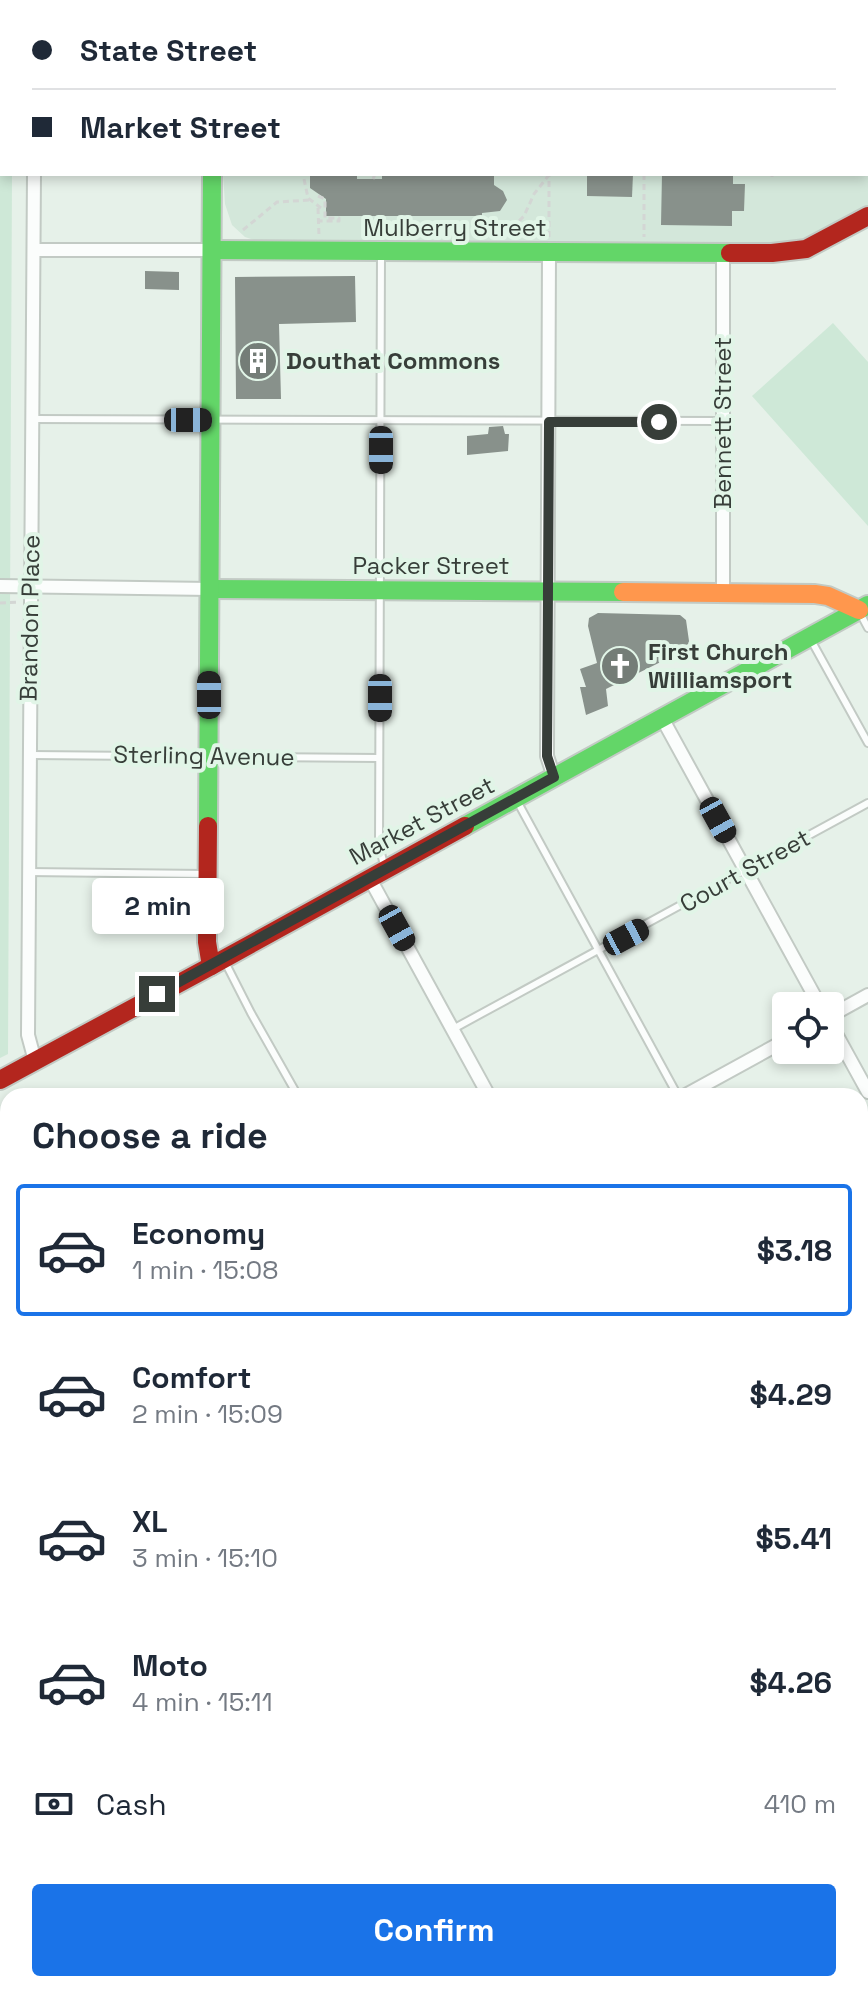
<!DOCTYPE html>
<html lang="en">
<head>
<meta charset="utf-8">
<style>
  :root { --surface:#fff; --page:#f2f2f3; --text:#1f2937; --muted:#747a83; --line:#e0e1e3; --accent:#1a73e8 }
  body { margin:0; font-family:"Space Grotesk",sans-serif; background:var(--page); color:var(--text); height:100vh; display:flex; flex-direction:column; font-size:30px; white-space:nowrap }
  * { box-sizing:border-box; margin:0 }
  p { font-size:26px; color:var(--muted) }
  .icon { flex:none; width:44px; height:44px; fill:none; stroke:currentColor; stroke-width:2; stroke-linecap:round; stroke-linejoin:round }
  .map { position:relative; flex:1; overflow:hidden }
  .panel { position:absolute; left:0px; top:1088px; width:868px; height:904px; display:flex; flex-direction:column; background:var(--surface); border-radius:24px 24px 0 0; box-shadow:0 4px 12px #0003 }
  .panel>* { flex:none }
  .top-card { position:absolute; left:0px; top:0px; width:868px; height:176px; box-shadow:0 4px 12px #0003; display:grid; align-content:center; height:176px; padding:0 32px; background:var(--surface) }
  .buttons { position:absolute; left:772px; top:992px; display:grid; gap:16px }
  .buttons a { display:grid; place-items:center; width:72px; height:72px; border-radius:8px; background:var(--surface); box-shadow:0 4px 12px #0003; font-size:40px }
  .end { position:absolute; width:36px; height:36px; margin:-18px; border:10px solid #373e39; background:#fff; box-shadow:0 0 0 4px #fff }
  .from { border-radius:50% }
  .bubble { position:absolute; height:56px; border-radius:8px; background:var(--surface); box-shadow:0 4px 12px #0003; font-size:26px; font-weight:600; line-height:56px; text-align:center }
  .car { position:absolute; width:24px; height:48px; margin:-24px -12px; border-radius:10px; box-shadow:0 0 6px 2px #0007; background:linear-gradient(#222 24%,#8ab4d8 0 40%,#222 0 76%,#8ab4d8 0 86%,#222 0) }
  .top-card b { display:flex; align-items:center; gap:28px; height:76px; font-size:30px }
  .top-card b+b { border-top:2px solid var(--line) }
  .top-card i { width:20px; height:20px; background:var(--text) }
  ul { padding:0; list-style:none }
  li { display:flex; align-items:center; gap:24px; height:132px; margin:0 16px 12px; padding:0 16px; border:4px solid transparent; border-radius:8px }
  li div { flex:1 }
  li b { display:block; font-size:30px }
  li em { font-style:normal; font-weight:600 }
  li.on { border-color:var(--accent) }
  li>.icon { width:72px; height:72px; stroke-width:1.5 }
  h2 { padding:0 32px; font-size:36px; line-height:96px }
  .pay { display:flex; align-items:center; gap:20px; height:88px; padding:0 32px; font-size:30px }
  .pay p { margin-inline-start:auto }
  .cta { display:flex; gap:16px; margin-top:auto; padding:16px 32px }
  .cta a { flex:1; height:92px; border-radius:8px; background:var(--accent); color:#fff; font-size:32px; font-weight:600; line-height:92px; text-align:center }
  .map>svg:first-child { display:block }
  .built { fill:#d3e7da }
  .green { fill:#cee8d7 }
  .building { fill:#88918b }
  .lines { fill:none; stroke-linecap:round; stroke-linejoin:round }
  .lane-casing { stroke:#c2cac4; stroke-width:10 }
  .street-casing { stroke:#c2cac4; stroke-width:16 }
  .fast-casing { stroke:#c2cac4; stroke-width:22 }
  .slow-casing { stroke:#c2cac4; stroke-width:22 }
  .jam-casing { stroke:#c2cac4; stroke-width:22 }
  .path { stroke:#d3d6d4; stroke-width:3; stroke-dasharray:6 4; stroke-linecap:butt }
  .lane { stroke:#fbfdfc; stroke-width:6 }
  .street { stroke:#fbfdfc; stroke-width:12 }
  .fast { stroke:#63d668; stroke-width:18 }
  .slow { stroke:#ff974d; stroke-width:18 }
  .jam { stroke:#b3261e; stroke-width:18 }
  .route { stroke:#373e39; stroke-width:10 }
  .labels { text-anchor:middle; stroke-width:8; stroke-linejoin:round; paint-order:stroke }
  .street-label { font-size:24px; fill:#373e39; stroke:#e1f5e7 }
  .poi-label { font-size:24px; font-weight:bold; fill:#373e39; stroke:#e1f5e7; text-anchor:start }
</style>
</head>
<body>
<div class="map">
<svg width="868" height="1992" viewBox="0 0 868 1992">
  <rect width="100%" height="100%" fill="#e6f1e9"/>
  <path class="built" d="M224,0H868V210L810,240L778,246L726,243L254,240L245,237L232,225L225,204L223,174H866V2Z"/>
  <g class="green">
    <path d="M0,0L13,2H2V174H12L8,1054L0,1058Z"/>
    <path d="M833,323L868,362V526L752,396Z"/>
  </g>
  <g class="building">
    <path d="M310,174H357V179H382V174H494V185L503,191L507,200L500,211L482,213V216H326V199L310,188Z"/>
    <path d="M587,174H633L632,197L587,196Z"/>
    <path d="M662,174H733V184H745L744,211H732V226L661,225Z"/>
    <path d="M145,271L179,272V290L145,289Z"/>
    <path d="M355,276L356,322L279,324L281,399H236L235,277Z"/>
    <path d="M503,426L505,434H509L508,451L467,455V436L488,434L489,427Z"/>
    <path d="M598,613L680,615L686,620L689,641L687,649L606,689L608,706L586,715L580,687H586L580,669L597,663L588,626L589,618Z"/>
  </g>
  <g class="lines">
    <g class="lane-casing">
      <g id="lane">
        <path d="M381,253L379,845L384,865"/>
        <path d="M32,419L723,421"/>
        <path d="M860,613L868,628"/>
        <path d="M811,640L868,743"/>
        <path d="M31,755L379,758"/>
        <path d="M517,801L678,1096"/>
        <path d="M28,872L204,874"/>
        <path d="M225,962L251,1013L298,1096"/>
        <path d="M453,1029L868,803"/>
        <path d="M860,1346H868"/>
        <path d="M860,1449L868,1447"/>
        <path d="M0,1962H8"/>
      </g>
    </g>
    <g class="street-casing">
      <g id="street">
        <path d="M36,2V0"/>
        <path d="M34,174L28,1035L35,1061"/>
        <path d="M34,250H213"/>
        <path d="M549,253L547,756L554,777"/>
        <path d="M0,586L210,589"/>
        <path d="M723,591V254"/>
        <path d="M662,718L820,1006"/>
        <path d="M369,877L489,1096"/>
        <path d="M830,1016L868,995"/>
        <path d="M830,1023L868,1092"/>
        <path d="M684,1096L786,1040"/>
        <path d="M860,1575H868"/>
        <path d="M0,1589H8"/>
        <path d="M0,1886H8"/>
        <path d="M860,1889H868"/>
        <path d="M135,1992V1984"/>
      </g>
    </g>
    <g class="fast-casing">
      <g id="fast">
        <path d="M213,250L730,253"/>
        <path d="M210,589L623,592"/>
        <path d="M208,826L212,174"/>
        <path d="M465,826L868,605"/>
      </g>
    </g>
    <g class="slow-casing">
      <g id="slow">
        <path d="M211,0V2"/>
        <path d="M623,592L815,594L828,596L859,610"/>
        <path d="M0,1184H8"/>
        <path d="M860,1191H868"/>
      </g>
    </g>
    <g class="jam-casing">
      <g id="jam">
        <path d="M730,253H772L806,249L868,216"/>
        <path d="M208,826L207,942L211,966L465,826"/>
        <path d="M0,1080L211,966"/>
        <path d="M443,1984V1992"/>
        <path d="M783,1984V1992"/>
      </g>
    </g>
    <g class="path">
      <path d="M454,0V2"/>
      <path d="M794,0V2"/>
      <path d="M287,2V0"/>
      <path d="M379,2V0"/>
      <path d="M550,2V0"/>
      <path d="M764,2L766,0"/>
      <path d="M771,2L772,0"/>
      <path d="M517,174L549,175"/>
      <path d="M644,174V237"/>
      <path d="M772,177V174"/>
      <path d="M304,179L308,198L321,208"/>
      <path d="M373,179L375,174"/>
      <path d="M318,196L325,199V218H339V221H319"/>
      <path d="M318,208L319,236"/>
      <path d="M243,230L277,202L310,200"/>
      <path d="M505,235L524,216L534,194L549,175"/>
      <path d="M549,237V176"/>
      <path d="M0,603L20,602"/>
    </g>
    <use href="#lane" class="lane"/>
    <use href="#street" class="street"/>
    <use href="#fast" class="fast"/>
    <use href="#slow" class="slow"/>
    <use href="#jam" class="jam"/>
  </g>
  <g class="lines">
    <path class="route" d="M157,994L554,777L547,756L549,422H659"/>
  </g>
  <defs>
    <g id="building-disc" transform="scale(2)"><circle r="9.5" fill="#747d77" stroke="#e1f5e7"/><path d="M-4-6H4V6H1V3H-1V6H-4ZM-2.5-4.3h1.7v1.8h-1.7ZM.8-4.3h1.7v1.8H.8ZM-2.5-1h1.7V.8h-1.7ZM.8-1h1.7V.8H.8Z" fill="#fff"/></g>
    <g id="church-disc" transform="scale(2)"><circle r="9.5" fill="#747d77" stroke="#e1f5e7"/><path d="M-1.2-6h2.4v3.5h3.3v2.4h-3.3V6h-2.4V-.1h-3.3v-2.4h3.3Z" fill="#fff"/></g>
  </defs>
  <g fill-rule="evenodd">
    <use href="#building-disc" x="258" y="361"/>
    <use href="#church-disc" x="620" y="666"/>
  </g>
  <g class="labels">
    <g class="street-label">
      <text x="455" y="236">Mulberry Street</text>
      <text transform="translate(723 423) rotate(-90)" y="8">Bennett Street</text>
      <text x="431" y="574">Packer Street</text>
      <text transform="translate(30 618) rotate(-89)" y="8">Brandon Place</text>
      <text transform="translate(204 756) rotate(1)" y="8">Sterling Avenue</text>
      <text transform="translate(422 821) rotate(-28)" y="8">Market Street</text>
      <text transform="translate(745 871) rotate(-29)" y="8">Court Street</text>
    </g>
    <g class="poi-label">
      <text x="286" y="369">Douthat Commons</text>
      <text x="648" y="660">First Church<tspan x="648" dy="28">Williamsport</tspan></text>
    </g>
  </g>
</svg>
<div class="buttons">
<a><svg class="icon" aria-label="locate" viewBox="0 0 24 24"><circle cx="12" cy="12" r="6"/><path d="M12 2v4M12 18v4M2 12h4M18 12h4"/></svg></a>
</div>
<i class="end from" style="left:659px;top:422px"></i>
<i class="end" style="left:157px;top:994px"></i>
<div class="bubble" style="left:92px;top:878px;width:132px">2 min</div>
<i class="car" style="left:188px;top:420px;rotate:90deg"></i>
<i class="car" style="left:381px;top:450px;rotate:180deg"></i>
<i class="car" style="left:209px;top:695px;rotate:0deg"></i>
<i class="car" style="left:380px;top:698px;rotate:180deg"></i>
<i class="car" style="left:718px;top:820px;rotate:151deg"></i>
<i class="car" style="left:397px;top:928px;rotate:151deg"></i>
<i class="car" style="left:626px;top:937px;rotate:62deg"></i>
<div class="top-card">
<b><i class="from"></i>State Street</b>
<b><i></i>Market Street</b>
</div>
<section class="panel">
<h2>Choose a ride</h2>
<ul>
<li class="on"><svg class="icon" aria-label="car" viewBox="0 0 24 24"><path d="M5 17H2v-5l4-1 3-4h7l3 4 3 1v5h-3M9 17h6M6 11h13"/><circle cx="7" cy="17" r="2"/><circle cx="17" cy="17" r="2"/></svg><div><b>Economy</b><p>1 min · 15:08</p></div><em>$3.18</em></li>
<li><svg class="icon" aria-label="car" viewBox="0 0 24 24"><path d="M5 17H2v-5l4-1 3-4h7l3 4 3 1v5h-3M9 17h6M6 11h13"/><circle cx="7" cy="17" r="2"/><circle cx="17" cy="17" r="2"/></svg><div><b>Comfort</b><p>2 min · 15:09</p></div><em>$4.29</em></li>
<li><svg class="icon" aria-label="car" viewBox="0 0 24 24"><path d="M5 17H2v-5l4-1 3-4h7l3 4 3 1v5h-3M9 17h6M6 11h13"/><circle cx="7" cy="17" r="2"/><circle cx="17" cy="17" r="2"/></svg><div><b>XL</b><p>3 min · 15:10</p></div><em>$5.41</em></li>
<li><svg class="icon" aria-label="car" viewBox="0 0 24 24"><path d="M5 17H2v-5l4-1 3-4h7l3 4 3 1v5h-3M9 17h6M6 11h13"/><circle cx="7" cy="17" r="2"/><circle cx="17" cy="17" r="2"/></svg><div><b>Moto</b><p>4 min · 15:11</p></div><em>$4.26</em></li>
</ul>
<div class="pay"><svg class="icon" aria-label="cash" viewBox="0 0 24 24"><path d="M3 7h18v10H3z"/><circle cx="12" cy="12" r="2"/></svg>Cash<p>410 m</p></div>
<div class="cta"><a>Confirm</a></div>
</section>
</div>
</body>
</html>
